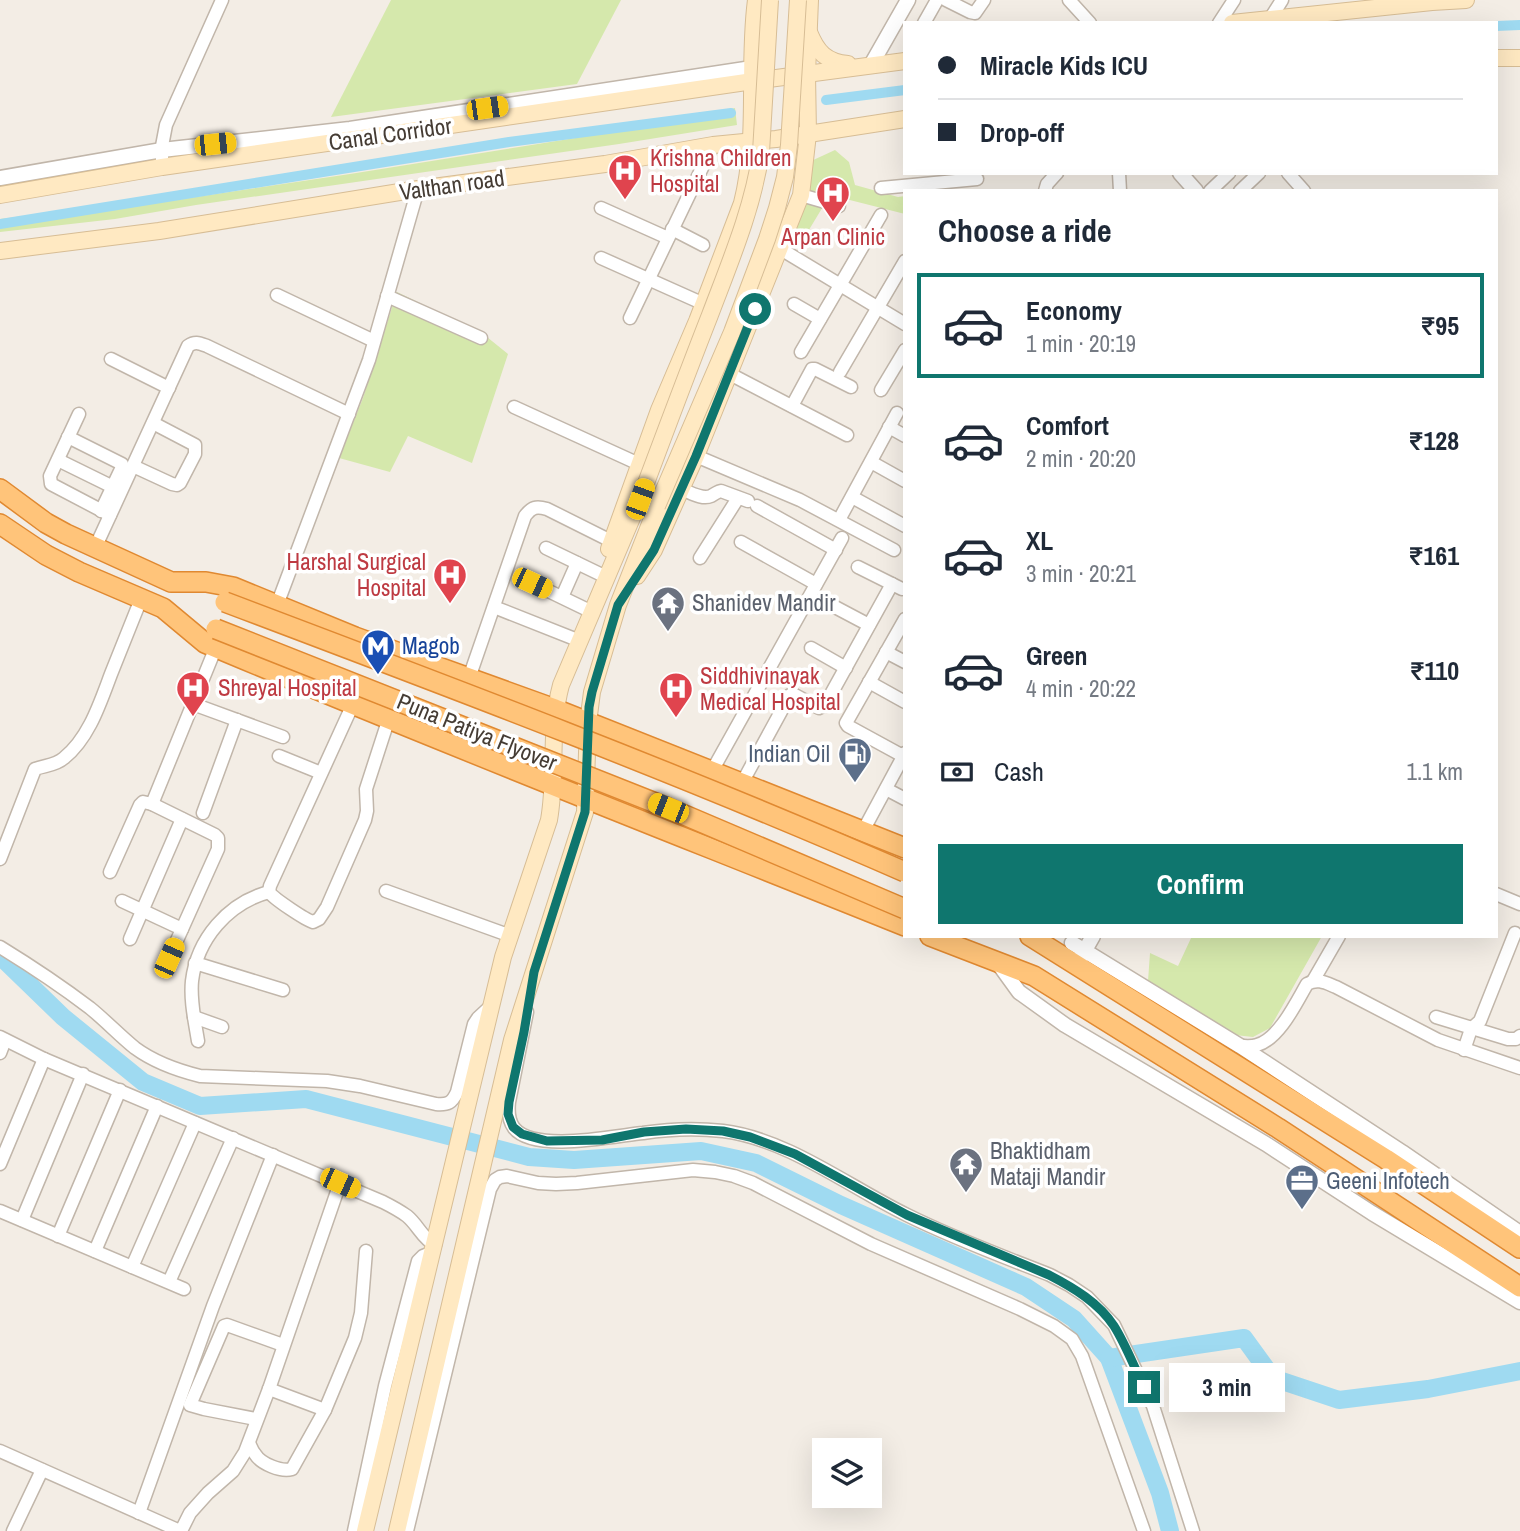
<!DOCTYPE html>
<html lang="en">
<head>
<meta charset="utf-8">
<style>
  :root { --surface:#fff; --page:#f2f2f3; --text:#1f2937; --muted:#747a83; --line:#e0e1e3; --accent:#0f766e }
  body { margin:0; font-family:"Archivo Narrow",sans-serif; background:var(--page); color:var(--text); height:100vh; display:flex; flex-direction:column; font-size:26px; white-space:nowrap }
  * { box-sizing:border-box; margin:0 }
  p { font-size:23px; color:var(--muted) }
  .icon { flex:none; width:38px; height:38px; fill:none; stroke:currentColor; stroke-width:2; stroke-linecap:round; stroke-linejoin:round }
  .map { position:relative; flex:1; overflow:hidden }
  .sheet { position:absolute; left:903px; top:189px; width:595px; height:749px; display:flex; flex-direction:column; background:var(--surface); border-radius:0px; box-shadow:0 7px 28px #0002 }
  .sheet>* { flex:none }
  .top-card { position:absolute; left:903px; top:21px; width:595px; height:154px; border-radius:0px; box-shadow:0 7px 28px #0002; display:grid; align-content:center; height:154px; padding:0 35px; background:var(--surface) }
  .fabs { position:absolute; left:812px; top:1438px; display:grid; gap:14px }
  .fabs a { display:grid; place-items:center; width:70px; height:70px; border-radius:0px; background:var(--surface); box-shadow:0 7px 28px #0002; font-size:35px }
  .end { position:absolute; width:32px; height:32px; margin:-16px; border:9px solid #0f766e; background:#fff; box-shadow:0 0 0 4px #fff }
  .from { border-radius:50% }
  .bubble { position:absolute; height:49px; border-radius:0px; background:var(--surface); box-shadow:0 7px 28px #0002; font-size:23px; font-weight:700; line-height:49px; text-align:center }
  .car { position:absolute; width:21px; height:42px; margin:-21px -10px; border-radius:9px; box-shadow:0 0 5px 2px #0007; background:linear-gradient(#f5c518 24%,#345 0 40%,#f5c518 0 76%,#345 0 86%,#f5c518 0) }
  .top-card b { display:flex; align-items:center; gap:24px; height:66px; font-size:26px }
  .top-card b+b { border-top:2px solid var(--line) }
  .top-card i { width:18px; height:18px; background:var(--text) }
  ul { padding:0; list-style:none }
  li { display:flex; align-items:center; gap:21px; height:105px; margin:0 14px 10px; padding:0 21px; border:4px solid transparent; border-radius:0px }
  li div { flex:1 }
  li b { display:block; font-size:26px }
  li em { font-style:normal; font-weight:700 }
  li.on { border-color:var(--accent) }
  li>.icon { width:63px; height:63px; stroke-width:1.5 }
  h2 { padding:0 35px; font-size:32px; line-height:84px }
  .pay { display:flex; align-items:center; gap:18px; height:77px; padding:0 35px; font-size:26px }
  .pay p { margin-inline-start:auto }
  .button { display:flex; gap:14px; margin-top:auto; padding:14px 35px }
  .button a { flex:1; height:80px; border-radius:0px; background:var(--accent); color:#fff; font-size:28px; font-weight:700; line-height:80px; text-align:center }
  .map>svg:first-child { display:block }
  .green { fill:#d5e8ac }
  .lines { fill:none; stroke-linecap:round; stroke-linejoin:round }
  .canal { stroke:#9fdaf1; stroke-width:10 }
  .river { stroke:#9fdaf1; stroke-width:18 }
  .minor-casing { stroke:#c1b6aa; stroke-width:15 }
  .tertiary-casing { stroke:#c1b6aa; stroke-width:17 }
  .secondary-casing { stroke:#d7bd95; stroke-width:18 }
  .trunk-casing { stroke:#e08931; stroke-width:22 }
  .minor { stroke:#fff; stroke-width:12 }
  .tertiary { stroke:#fff; stroke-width:14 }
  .secondary { stroke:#ffe9c2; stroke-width:16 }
  .trunk { stroke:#ffc47a; stroke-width:19 }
  .secondary-bridge-casing { stroke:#d7bd95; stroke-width:18; stroke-linecap:butt }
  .trunk-bridge-casing { stroke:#e08931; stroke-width:22; stroke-linecap:butt }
  .secondary-bridge { stroke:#ffe9c2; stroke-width:16 }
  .trunk-bridge { stroke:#ffc47a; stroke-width:19 }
  .route { stroke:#0f766e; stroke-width:9 }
  .labels { text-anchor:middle; stroke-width:7; stroke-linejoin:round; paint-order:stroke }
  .street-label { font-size:23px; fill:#453c34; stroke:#fff }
  .health-label { font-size:23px; fill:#be3a42; stroke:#fff; text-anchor:start }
  .worship-label { font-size:23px; fill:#5b616d; stroke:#fff; text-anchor:start }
  .transit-label { font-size:23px; fill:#164399; stroke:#fff; text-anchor:start }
  .service-label { font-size:23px; fill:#4e5e75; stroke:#fff; text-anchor:end }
</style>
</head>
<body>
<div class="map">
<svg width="1520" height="1531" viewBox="0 0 1520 1531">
  <rect width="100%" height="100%" fill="#f3ede5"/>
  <g class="green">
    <path d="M391,0H621L577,84L331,117Z"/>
    <path d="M735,108L737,125L619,144L196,205L115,219L0,232V219L40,214L115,209L350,174L669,123Z"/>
    <path d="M835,150L849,162L855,185L898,197L905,196V214L830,195L798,248L784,242L809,162Z"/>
    <path d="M397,292L482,333L508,354L472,463L408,436L390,472L339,458L363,398Z"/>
    <path d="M1192,936H1322L1270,1028L1253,1037L1235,1035L1172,999L1148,981L1150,953L1178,966Z"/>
  </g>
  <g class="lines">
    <g class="canal">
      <path d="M1496,26L1520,25"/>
      <path d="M826,100L905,90"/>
      <path d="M0,224L509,142L731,113"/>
    </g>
    <g class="river">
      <path d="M0,956L63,1017L143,1082L200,1106L306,1099L529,1157L574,1160L701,1151L756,1163L841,1205L1026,1287L1074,1319L1109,1358L1160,1493L1170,1531"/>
      <path d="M1109,1358L1244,1338L1273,1378L1339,1400L1428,1389L1520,1371"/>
    </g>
    <g class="minor-casing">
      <g id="minor">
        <path d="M946,0L970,12L975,13L984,0"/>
        <path d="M1069,0L1090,23"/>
        <path d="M1270,19L1282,0"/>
        <path d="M924,23L937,0"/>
        <path d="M1219,23L1234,0"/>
        <path d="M162,167V146L166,125L222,0"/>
        <path d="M1119,173L1120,191"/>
        <path d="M1288,173L1304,191"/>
        <path d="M881,188L977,179"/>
        <path d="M1045,191L1047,184L1057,173"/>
        <path d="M1210,191L1229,173"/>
        <path d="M1240,191L1259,173"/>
        <path d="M801,195L839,206"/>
        <path d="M601,208L668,238"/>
        <path d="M672,229L703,245"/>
        <path d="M779,248L905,324"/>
        <path d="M601,258L704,304"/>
        <path d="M277,295L374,341"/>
        <path d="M387,296L481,338"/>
        <path d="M794,304L820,319"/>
        <path d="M630,318L713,145"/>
        <path d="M801,352L881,215"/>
        <path d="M111,359L169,388"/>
        <path d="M840,372L905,261"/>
        <path d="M728,373L847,435"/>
        <path d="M881,390L905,350"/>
        <path d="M792,406L812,369H815L851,387"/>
        <path d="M514,407L639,464"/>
        <path d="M79,414L50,476L51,484L110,515"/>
        <path d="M889,427L905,436"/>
        <path d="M68,437L122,464V467L101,511"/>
        <path d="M696,456L800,500L894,550"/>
        <path d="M58,460L113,487"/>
        <path d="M871,462L905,481"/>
        <path d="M133,466L172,484L177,485L180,483L195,454V445L153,423"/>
        <path d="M681,489C690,492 702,500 711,496C714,494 717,492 721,491L748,501"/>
        <path d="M852,497L905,526"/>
        <path d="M757,506L836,550"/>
        <path d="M839,520L897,413"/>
        <path d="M741,542L816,584"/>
        <path d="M95,548L188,346C195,341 199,343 207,346L349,414"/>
        <path d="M546,548L604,576"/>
        <path d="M700,558L738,498"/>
        <path d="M858,567L902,589"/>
        <path d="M532,583L592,612"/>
        <path d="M562,597L577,563"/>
        <path d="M277,605L369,360L418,189"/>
        <path d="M494,607L580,641"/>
        <path d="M835,607L869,625"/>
        <path d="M811,648L846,668"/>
        <path d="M886,652L905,662"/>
        <path d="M469,678L525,516C532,507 536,506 547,509L611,541"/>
        <path d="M869,682L905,702"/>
        <path d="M193,704L283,737"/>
        <path d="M353,704L270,886L269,892C274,899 306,920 313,922L319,919L327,907L365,820L367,811L366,789L389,718"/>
        <path d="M279,756L321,773"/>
        <path d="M903,756L848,726L846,723L905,619"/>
        <path d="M712,771L842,538"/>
        <path d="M742,783L790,695L792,694L795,695L819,708L825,705L892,584"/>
        <path d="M886,789L905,799"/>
        <path d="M152,804L216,647"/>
        <path d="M203,813L237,720"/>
        <path d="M863,831L905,753"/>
        <path d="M0,859L35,769C45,765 55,766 64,758C89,738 100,703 111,674C121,649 131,624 141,599"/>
        <path d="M110,872L140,805L143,802L152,804L215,835L218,838V849L169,958"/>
        <path d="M386,891L511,936"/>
        <path d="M1496,894L1520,904"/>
        <path d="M122,901L182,929"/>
        <path d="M130,939L182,819"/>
        <path d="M0,947C31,966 61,986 90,1008C106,1021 119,1035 135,1048C154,1062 176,1070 200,1076L327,1081L360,1086L436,1104C448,1105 452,1103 457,1092L474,1024L478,1018L491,1006"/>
        <path d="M195,963L283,990"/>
        <path d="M1313,981L1339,936"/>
        <path d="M527,1012L509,1102C508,1111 508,1120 514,1128C534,1153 614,1136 643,1133C669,1129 697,1128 723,1131C788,1139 849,1187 907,1215C953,1238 1002,1256 1050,1275L1069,1285L1087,1297L1114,1325L1153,1406L1193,1531"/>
        <path d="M194,1017L222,1027"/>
        <path d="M1436,1017L1508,1039H1516L1520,1036"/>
        <path d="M0,1037L44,1059L383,1202C391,1206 400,1211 407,1216C418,1225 422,1238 435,1245"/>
        <path d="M198,1041C195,1022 190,1001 192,981C197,939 228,903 269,892"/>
        <path d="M1240,1046C1245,1046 1252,1047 1257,1045C1279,1039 1296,1003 1307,984C1318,978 1326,983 1336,987L1438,1040L1520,1068"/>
        <path d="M1464,1050L1471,1029L1480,1021L1515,933"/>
        <path d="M0,1053L5,1040"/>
        <path d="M0,1164L44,1059"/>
        <path d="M0,1211L184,1289"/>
        <path d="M22,1220L83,1074"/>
        <path d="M58,1236L120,1090"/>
        <path d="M95,1251L157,1106"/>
        <path d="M132,1267L195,1123"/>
        <path d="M169,1282L233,1138"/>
        <path d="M269,1389L325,1410"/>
        <path d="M256,1419L204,1409L190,1405L224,1326L227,1325L283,1345"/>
        <path d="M249,1443C251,1447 252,1451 255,1454C261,1464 281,1472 292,1469L325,1410L355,1338L361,1313L366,1251"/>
        <path d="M0,1451L180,1531"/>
        <path d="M139,1513L213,1306L273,1155"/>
        <path d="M13,1531L42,1470"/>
        <path d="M181,1531L190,1513L208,1493L233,1471L245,1452L269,1389L340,1183"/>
        <path d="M354,1531L385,1386L418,1261L423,1256L433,1252"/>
        <path d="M407,1531L490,1189L495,1180L500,1177L507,1176L538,1183L556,1184L577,1183L693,1170L715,1172L734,1176L753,1183L871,1244L1020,1309L1054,1326L1072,1339L1082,1356L1144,1531"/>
      </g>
    </g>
    <g class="tertiary-casing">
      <g id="tertiary">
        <path d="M871,65L908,0"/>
        <path d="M1180,173L1196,191"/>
        <path d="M0,178L162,150L350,129L752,68"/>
        <path d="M1072,943L1240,1046L1402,1152L1520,1233"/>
        <path d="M1080,959L1093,936"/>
        <path d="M998,963L1019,992L1065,1025L1266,1144L1372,1213L1520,1302"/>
      </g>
    </g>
    <g class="secondary-casing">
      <g id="secondary">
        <path d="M1232,23L1432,2L1466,0"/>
        <path d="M809,32C817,52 826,62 848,64"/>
        <path d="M1496,58H1520"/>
        <path d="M0,195L162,167L753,81L905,61"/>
        <path d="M0,251L159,231L418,189L605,164L713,145L776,139L905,119"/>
        <path d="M609,549L659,410L697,321L742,203C759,136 747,67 756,0"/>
        <path d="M637,576L654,550L696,456L801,195L808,134L807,74L810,0"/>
        <path d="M365,1531L503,957L549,820C557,775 549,729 561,685L640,499"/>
        <path d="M397,1531L512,1040L585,812L588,723L592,692L618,605L657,506"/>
      </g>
    </g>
    <g class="trunk-casing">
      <g id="trunk">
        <path d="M0,489L46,523L66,534L171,582H206L233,587L355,637L555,709L905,848"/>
        <path d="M0,524L46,555L79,572L163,608L205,643C437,741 671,832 905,926"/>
        <path d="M930,936L1034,976L1278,1128L1520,1287"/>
        <path d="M1030,936L1386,1159L1520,1248"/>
      </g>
    </g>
    <use href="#minor" class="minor"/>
    <use href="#tertiary" class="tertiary"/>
    <use href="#secondary" class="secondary"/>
    <use href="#trunk" class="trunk"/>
    <g class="secondary-bridge-casing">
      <g id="secondary-bridge">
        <path d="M640,499C663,438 686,376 710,315C730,262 753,208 761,152L770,0"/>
        <path d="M657,506L732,332L767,239L777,208L785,177L789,145L798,0"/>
      </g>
    </g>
    <g class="trunk-bridge-casing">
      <g id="trunk-bridge">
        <path d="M225,602C453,688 681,774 905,872"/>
        <path d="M216,629L668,808L905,909"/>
      </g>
    </g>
    <use href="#secondary-bridge" class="secondary-bridge"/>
    <use href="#trunk-bridge" class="trunk-bridge"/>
  </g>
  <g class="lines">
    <path class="route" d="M755,309L696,456L654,550L618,605L592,692L589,707L585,812L534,972L524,1032L509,1102L508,1114L513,1127L522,1134L547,1141L602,1140L644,1132L686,1129L723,1131L750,1137L795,1154L907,1215L1049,1275C1074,1288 1099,1303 1114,1326C1126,1345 1134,1367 1144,1387"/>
  </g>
  <defs>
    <g id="hospital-pin" transform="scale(1.75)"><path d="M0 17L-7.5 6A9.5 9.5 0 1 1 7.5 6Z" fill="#e0444e" stroke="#fff"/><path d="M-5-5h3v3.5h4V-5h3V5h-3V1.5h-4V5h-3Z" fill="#fff"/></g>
    <g id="temple-pin" transform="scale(1.75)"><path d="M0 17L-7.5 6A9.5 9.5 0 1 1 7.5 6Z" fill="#6b7280" stroke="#fff"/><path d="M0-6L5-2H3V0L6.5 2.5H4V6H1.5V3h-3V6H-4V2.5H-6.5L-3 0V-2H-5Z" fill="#fff"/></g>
    <g id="metro-pin" transform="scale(1.75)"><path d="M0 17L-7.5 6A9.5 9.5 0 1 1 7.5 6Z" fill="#1a4fb4" stroke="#fff"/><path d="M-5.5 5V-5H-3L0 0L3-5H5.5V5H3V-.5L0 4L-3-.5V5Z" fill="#fff"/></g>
    <g id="fuel-pin" transform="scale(1.75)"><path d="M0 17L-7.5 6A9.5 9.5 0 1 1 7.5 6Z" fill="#5c6f8a" stroke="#fff"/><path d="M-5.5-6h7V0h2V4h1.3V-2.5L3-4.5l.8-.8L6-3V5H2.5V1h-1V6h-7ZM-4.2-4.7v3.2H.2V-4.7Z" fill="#fff"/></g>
    <g id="office-pin" transform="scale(1.75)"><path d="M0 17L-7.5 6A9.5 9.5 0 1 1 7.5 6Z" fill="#5c6f8a" stroke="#fff"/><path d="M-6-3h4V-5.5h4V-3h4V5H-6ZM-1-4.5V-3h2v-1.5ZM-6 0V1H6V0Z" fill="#fff"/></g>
  </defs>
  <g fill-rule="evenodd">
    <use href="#hospital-pin" x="625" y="171"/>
    <use href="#hospital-pin" x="833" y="193"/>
    <use href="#hospital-pin" x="450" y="575"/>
    <use href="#temple-pin" x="668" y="603"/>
    <use href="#metro-pin" x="378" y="646"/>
    <use href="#hospital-pin" x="193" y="688"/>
    <use href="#hospital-pin" x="676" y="689"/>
    <use href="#fuel-pin" x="855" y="754"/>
    <use href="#temple-pin" x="966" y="1164"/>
    <use href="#office-pin" x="1302" y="1181"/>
  </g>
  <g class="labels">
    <g class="street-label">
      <text transform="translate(390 134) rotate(-8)" y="8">Canal Corridor</text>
      <text transform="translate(452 185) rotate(-8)" y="8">Valthan road</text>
      <text transform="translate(477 732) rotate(22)" y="8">Puna Patiya Flyover</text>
    </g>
    <g class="health-label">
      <text x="650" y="166">Krishna Children<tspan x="650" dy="26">Hospital</tspan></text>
      <text x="833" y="245" text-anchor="middle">Arpan Clinic</text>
      <text x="426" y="570" text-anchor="end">Harshal Surgical<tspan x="426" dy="26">Hospital</tspan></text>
      <text x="700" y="684">Siddhivinayak<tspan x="700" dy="26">Medical Hospital</tspan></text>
      <text x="218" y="696">Shreyal Hospital</text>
    </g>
    <g class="worship-label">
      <text x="692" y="611">Shanidev Mandir</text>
      <text x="990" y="1159">Bhaktidham<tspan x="990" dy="26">Mataji Mandir</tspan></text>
    </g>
    <g class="transit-label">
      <text x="402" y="654">Magob</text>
    </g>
    <g class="service-label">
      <text x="830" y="762">Indian Oil</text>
      <text x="1326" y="1189" text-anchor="start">Geeni Infotech</text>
    </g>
  </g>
</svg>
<div class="fabs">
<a><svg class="icon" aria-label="layers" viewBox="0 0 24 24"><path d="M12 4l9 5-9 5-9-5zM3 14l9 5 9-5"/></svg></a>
</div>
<i class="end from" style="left:755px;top:309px"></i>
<i class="end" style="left:1144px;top:1387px"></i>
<div class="bubble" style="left:1169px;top:1363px;width:116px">3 min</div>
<i class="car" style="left:487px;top:108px;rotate:82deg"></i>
<i class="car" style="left:215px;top:144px;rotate:84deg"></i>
<i class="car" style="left:640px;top:499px;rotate:20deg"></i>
<i class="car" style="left:532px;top:583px;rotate:115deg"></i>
<i class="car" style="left:668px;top:808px;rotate:292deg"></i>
<i class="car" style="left:169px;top:958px;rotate:24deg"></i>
<i class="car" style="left:340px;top:1183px;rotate:114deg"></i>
<div class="top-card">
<b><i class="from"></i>Miracle Kids ICU</b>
<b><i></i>Drop-off</b>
</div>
<section class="sheet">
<h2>Choose a ride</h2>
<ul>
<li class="on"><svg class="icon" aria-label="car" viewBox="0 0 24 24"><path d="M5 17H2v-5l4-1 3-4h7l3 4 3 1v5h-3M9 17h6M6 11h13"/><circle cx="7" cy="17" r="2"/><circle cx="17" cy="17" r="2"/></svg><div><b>Economy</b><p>1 min · 20:19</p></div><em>₹95</em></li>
<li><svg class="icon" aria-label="car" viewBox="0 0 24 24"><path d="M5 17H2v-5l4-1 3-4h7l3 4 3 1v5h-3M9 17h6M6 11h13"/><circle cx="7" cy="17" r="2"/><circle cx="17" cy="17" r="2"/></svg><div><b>Comfort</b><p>2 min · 20:20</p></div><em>₹128</em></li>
<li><svg class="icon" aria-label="car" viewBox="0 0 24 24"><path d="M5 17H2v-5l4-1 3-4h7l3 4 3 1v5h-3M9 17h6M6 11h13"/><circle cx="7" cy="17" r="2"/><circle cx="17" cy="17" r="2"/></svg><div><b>XL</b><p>3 min · 20:21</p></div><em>₹161</em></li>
<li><svg class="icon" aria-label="car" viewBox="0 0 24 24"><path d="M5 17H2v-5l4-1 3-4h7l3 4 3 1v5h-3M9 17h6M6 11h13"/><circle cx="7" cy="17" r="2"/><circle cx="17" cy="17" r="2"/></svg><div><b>Green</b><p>4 min · 20:22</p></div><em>₹110</em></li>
</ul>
<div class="pay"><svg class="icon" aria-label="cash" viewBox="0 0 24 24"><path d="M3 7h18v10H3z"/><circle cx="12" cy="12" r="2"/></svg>Cash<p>1.1 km</p></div>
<div class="button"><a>Confirm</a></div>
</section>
</div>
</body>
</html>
